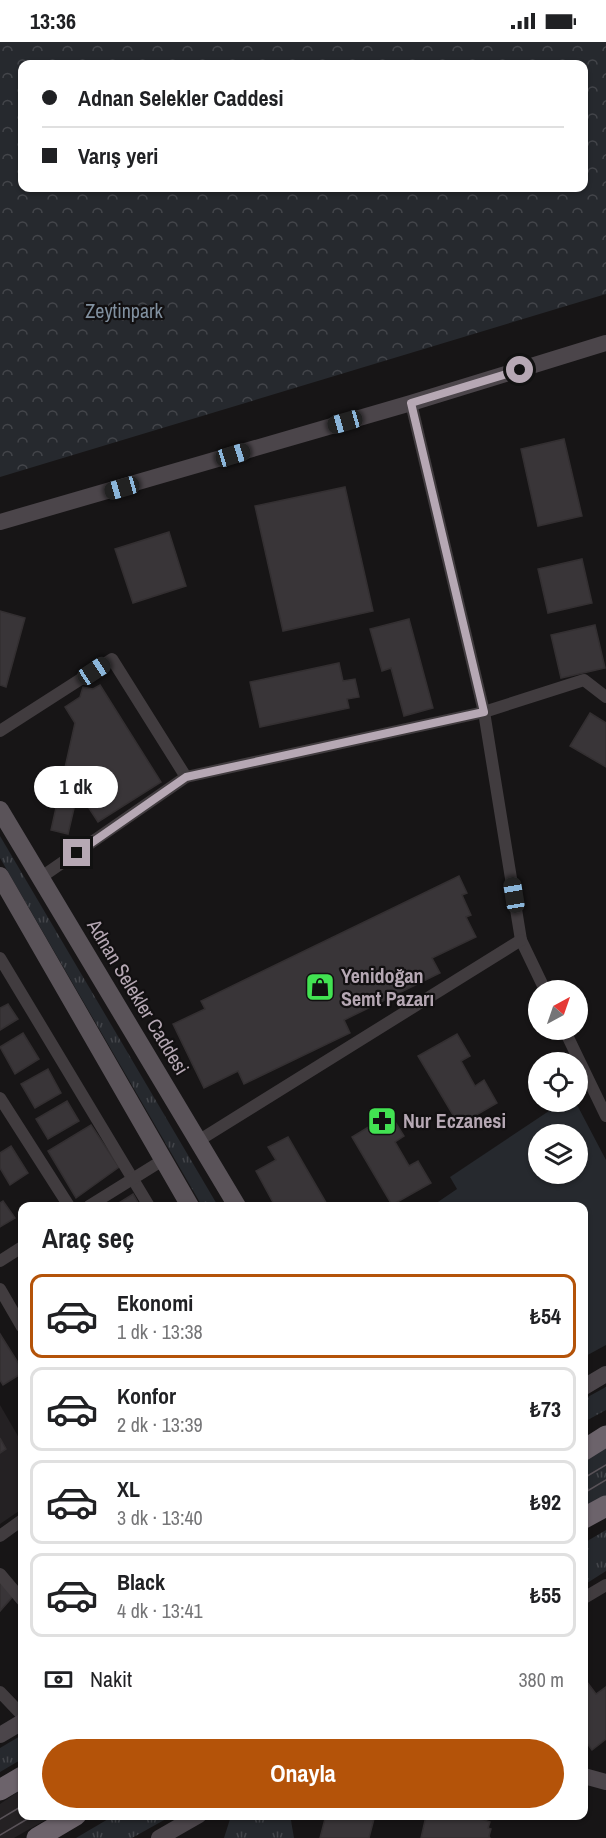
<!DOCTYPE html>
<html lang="tr">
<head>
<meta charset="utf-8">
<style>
  :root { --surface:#fff; --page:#f6f6f6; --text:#202124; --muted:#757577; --line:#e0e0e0; --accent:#b45309 }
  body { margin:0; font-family:"Archivo Narrow",sans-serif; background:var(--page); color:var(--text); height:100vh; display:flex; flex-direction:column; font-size:22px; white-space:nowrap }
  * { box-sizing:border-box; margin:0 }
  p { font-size:20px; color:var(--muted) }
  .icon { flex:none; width:33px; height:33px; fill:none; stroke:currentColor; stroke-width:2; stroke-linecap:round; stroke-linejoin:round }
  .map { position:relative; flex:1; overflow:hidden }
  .drawer { position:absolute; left:18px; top:1160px; width:570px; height:618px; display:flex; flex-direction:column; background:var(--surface); border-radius:12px; box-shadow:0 2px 4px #0004 }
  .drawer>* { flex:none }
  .banner { position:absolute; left:18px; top:18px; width:570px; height:132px; border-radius:12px; box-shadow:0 2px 4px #0004; display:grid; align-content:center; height:132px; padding:0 24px; background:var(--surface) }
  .needle { width:39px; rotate:40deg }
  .fabs { position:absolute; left:528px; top:938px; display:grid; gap:12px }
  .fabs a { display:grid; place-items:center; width:60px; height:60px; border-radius:50%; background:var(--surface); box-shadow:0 2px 4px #0004; font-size:30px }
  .end { position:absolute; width:27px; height:27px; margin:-14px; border:8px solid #b6a8b4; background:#111; box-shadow:0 0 0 3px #111 }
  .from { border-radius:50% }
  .bubble { position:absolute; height:42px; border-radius:21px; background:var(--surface); box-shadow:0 2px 4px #0004; font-size:20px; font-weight:800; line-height:42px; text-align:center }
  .car { position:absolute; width:18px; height:36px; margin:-18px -9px; border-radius:8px; box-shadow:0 0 4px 2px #0007; background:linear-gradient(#222 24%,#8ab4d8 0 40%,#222 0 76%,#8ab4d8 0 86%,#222 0) }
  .banner b { display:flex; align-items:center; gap:21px; height:57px; font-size:22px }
  .banner b+b { border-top:2px solid var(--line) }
  .banner i { width:15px; height:15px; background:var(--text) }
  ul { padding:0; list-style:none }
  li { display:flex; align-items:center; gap:18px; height:84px; margin:0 12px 9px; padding:0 12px; border:3px solid var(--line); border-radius:12px }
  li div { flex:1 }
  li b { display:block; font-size:22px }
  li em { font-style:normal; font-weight:800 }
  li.active { border-color:var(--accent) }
  li>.icon { width:54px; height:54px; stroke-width:1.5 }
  h2 { padding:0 24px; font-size:27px; line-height:72px }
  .pay { display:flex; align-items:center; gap:15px; height:66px; padding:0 24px; font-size:22px }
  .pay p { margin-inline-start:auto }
  .cta { display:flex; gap:12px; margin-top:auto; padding:12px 24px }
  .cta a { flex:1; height:69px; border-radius:36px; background:var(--accent); color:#fff; font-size:24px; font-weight:800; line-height:69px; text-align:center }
  .status { display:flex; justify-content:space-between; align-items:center; height:42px; padding:0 30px; background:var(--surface); direction:ltr }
  .status svg { height:16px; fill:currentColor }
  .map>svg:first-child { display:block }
  .built { fill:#242123 }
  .grass { fill:url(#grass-tufts) }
  .forest { fill:url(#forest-crowns); fill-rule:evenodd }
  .green { fill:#26292e; fill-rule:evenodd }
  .building { fill:#393538; stroke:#332f31; stroke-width:1.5 }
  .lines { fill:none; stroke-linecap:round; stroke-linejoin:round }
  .street { stroke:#413c3f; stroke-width:12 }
  .secondary { stroke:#4b454a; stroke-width:16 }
  .primary { stroke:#5a5359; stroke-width:18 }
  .highway { stroke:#6c636b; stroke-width:21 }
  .tram { stroke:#5a5359; stroke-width:1.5 }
  .route { stroke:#b6a8b4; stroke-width:8 }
  .labels { text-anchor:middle; stroke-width:4.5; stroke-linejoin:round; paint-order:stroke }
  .park-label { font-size:20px; fill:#81909f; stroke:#121011 }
  .poi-label { font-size:20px; font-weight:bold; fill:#b6a8b4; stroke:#121011; text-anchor:start }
  .street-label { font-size:20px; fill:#b6a8b4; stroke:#121011 }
</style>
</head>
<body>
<div class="status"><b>13:36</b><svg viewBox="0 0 49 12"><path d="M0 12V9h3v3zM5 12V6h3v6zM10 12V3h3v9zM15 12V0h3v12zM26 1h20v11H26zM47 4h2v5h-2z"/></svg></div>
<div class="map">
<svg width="606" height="1796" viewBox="0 0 606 1796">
  <defs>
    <pattern id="grass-tufts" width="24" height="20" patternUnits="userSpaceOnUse" patternTransform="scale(1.5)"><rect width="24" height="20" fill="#26292e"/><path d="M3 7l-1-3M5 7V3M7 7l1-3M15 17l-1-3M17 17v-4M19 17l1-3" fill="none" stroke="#43454a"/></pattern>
    <pattern id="forest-crowns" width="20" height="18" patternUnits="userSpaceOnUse" patternTransform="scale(1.5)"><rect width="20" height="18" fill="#26292e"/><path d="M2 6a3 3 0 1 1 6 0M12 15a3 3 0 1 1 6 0" fill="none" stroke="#43454a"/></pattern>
  </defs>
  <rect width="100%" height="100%" fill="#171516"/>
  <g class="built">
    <path d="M0,1363L22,1401V1467L0,1482Z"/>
    <path d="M22,1747V1773H54L14,1796H0V1762Z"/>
  </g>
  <g class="grass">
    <path d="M0,794L218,1164H202L0,816Z"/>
    <path d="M606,1345V1368L584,1380V1357Z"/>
    <path d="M606,1405V1455L584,1467V1419Z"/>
    <path d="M606,1488V1529L584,1543V1501Z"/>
    <path d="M22,1693V1717L0,1730V1706Z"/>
    <path d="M115,1773H173L132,1796H76Z"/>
    <path d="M233,1773H290L294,1796H224L231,1774Z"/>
  </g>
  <path class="forest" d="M0,0H606V252L0,435ZM22,22H584V146H22Z"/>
  <path class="green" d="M564,1059H575L606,1118V1303L584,1315V1164H432L457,1147L450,1135ZM538,1092H578V1131H538Z"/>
  <g class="building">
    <path d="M564,397L582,474L538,484L521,407Z"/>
    <path d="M345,445L373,569L283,589L255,464Z"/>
    <path d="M169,490L186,544L133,561L115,507Z"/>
    <path d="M582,517L592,561L548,571L538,527Z"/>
    <path d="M0,569L25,576L6,645L0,643Z"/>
    <path d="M409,577L433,666L404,674L391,626L382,629L370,587Z"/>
    <path d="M595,583L605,626L561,636L551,593Z"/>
    <path d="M339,621L343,639L355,637L359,655L347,657L349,666L260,685L250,640Z"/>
    <path d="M100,643L161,740L98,780L78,749L68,792L51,788L75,681L65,665L80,655L83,645L93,647Z"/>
    <path d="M590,671L606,681V725L570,704Z"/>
    <path d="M459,834L467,851L462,853L471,873L466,875L476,895L432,916L440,931L344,978L350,991L244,1042L238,1029L204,1046L173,982L205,967L201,959Z"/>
    <path d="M8,962L18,977L0,988V966Z"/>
    <path d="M23,991L39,1017L15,1032L0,1005Z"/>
    <path d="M457,992L470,1014L461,1019L475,1044L484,1038L497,1061L459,1083L418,1014Z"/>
    <path d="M48,1027L61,1051L35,1066L21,1042Z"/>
    <path d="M67,1059L79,1079L48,1097L36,1077Z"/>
    <path d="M390,1072L404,1094L395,1100L409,1124L418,1119L431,1141L392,1163L352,1095Z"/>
    <path d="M91,1083L119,1125L76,1156L48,1109Z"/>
    <path d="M288,1095L328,1164H275L256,1129L276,1118L268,1105Z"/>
    <path d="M11,1104L28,1131L10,1143L0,1126V1111Z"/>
    <path d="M133,1152L140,1164H114Z"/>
    <path d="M3,1159L15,1176L0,1185V1161Z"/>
    <path d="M0,1292L22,1327V1331L3,1343L0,1338Z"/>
    <path d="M0,1396L6,1407L0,1411Z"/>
    <path d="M0,1539L15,1552L0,1569Z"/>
    <path d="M584,1636L596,1652L606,1645V1697L592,1708L584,1697Z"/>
    <path d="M326,1773H375L369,1796H320Z"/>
    <path d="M428,1773H482L481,1777L490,1780L488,1786L491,1787L489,1794L490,1796H421L426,1774Z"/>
  </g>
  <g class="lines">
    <g class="street">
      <path d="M411,361L484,670L521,898L545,948"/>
      <path d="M0,689L112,617L186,735"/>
      <path d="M40,836L186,735L484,670L584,638L606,655"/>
      <path d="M0,916L149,1164"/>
      <path d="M564,987L606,1074"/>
      <path d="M0,1056L69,1164"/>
      <path d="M198,1099L521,898"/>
      <path d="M89,1164L163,1118"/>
      <path d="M0,1219L22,1205"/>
      <path d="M0,1247L22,1285"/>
      <path d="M0,1494L22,1478"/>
      <path d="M0,1532L22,1558"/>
      <path d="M584,1556L606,1543"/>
      <path d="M0,1650L22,1673"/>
    </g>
    <g class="secondary">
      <path d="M0,480L411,361L606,301"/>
      <path d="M584,1345L606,1332"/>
      <path d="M0,1693L22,1680"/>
      <path d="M584,1734L606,1740"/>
      <path d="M159,1796L199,1773"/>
    </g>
    <g class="primary">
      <path d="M0,768L237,1164"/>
      <path d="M0,834L190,1164"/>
    </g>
    <g class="highway">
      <path d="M584,1408L606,1394"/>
      <path d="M584,1476L606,1464"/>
      <path d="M0,1748L22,1735"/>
      <path d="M37,1796L76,1773"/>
    </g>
    <g class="tram">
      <path d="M584,1436L606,1423"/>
      <path d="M584,1451L606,1438"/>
      <path d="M0,1777L22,1764"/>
      <path d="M0,1793L34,1773"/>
    </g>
  </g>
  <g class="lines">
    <path class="route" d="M77,811L186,735L484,670L411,361L520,328"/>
  </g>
  <defs>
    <g id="shop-square" transform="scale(1.5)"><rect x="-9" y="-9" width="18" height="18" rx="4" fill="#42e252" stroke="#121011"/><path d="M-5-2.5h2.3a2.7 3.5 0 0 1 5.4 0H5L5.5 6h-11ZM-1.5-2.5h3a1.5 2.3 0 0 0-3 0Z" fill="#111"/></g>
    <g id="pharmacy-square" transform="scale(1.5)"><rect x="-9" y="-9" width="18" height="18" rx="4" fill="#42e252" stroke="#121011"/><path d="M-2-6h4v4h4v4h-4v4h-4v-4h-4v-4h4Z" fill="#111"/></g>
  </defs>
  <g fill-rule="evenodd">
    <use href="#shop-square" x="320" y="945"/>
    <use href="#pharmacy-square" x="382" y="1079"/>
  </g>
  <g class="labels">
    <g class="park-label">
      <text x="124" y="276">Zeytinpark</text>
    </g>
    <g class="poi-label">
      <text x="341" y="941">Yenidoğan<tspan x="341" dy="23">Semt Pazarı</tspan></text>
      <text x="403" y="1086">Nur Eczanesi</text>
    </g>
    <g class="street-label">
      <text transform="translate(138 955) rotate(59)" y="7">Adnan Selekler Caddesi</text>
    </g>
  </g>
</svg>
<div class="fabs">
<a><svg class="needle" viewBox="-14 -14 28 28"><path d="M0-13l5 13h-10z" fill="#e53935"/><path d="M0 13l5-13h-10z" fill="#757577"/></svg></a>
<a><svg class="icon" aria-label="locate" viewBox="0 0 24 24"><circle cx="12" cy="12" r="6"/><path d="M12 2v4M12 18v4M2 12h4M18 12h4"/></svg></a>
<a><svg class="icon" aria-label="layers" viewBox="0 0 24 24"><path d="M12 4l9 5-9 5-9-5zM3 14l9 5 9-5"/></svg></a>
</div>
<i class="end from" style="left:520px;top:328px"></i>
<i class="end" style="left:77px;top:811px"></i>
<div class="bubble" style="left:34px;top:724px;width:84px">1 dk</div>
<i class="car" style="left:345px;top:380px;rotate:254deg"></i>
<i class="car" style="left:233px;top:413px;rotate:73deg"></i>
<i class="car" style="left:122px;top:446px;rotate:254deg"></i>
<i class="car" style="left:94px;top:629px;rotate:57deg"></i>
<i class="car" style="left:514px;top:853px;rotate:351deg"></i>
<div class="banner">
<b><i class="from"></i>Adnan Selekler Caddesi</b>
<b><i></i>Varış yeri</b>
</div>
<section class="drawer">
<h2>Araç seç</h2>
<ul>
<li class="active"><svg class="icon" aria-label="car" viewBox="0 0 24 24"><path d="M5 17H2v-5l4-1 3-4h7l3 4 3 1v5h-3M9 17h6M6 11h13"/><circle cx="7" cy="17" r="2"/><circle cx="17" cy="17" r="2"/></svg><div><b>Ekonomi</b><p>1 dk · 13:38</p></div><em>₺54</em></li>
<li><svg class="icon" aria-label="car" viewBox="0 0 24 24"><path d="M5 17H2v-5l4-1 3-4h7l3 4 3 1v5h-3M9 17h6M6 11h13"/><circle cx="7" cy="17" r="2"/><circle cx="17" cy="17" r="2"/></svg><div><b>Konfor</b><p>2 dk · 13:39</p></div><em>₺73</em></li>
<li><svg class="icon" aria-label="car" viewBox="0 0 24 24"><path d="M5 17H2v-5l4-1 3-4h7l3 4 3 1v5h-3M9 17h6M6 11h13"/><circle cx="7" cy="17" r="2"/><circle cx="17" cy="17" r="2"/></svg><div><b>XL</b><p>3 dk · 13:40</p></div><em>₺92</em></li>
<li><svg class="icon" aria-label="car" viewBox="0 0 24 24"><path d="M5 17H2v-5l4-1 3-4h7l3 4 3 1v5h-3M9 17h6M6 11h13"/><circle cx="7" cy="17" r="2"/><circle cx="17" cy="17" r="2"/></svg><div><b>Black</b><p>4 dk · 13:41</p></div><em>₺55</em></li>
</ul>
<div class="pay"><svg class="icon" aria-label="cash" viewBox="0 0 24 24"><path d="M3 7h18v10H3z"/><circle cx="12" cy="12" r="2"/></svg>Nakit<p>380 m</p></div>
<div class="cta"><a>Onayla</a></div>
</section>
</div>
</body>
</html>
